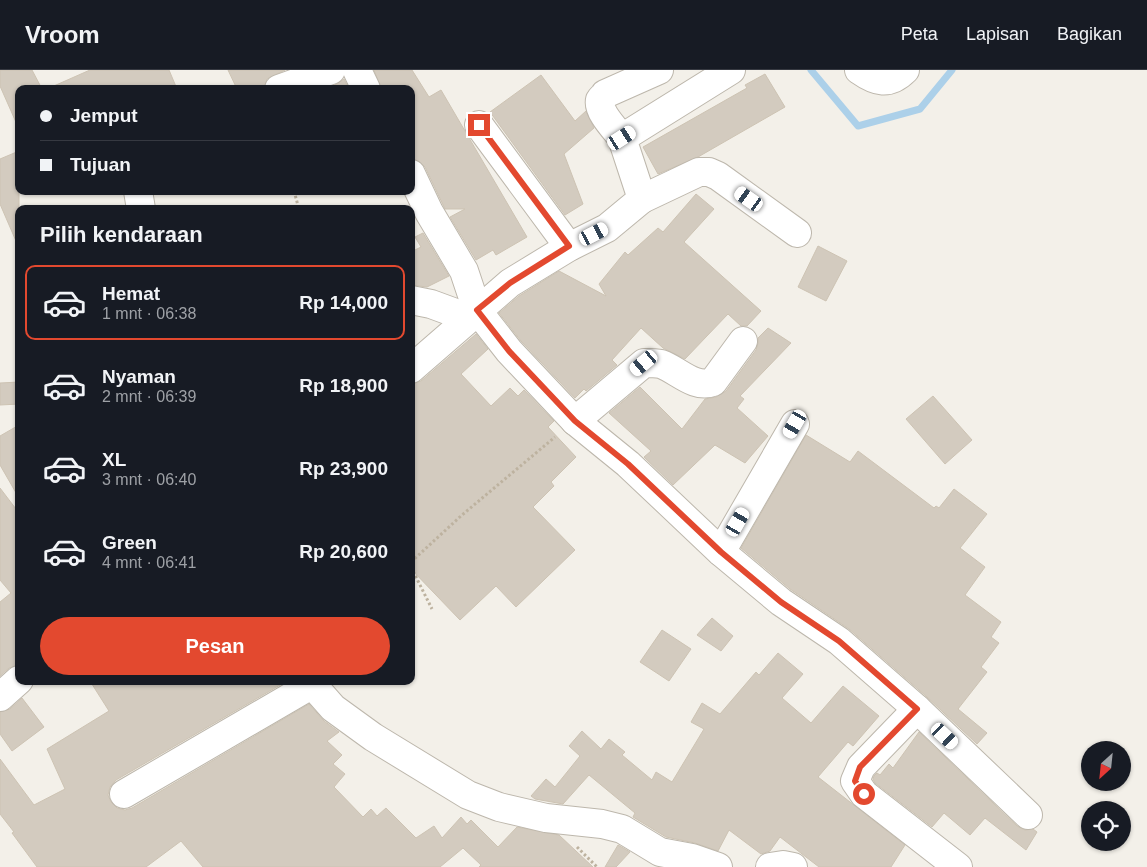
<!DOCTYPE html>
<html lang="id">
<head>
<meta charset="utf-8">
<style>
  :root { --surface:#171b24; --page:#242831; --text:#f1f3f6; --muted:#9ea1a6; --line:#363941; --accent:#e3492f }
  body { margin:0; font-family:Arial,sans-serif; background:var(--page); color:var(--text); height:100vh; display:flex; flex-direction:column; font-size:19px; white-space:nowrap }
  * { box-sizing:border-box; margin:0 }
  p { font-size:16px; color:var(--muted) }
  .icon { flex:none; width:28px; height:28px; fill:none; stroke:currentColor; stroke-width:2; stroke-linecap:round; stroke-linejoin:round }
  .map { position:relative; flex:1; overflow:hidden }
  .side { position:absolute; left:15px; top:135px; width:400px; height:480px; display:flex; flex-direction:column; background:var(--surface); border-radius:10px; box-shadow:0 1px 4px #0004 }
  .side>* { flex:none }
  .hud { position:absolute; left:15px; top:15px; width:400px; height:110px; border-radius:10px; box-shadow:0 1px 4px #0004; display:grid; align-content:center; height:110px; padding:0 25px; background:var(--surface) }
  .needle { width:32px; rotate:207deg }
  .fabs { position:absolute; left:1081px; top:671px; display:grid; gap:10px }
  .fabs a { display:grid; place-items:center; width:50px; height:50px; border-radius:50%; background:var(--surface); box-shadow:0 1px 4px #0004; font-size:25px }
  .end { position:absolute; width:22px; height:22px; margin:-11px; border:6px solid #e3492f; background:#fff; box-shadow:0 0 0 2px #fff }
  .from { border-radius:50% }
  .car { position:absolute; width:15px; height:30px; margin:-15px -8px; border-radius:6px; box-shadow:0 0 4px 1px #0007; background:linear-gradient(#fff 24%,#345 0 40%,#fff 0 76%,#345 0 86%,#fff 0) }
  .hud b { display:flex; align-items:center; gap:18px; height:48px; font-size:19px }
  .hud b+b { border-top:1px solid var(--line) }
  .hud i { width:12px; height:12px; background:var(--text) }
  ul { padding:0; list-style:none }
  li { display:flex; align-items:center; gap:15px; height:75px; margin:0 10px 8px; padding:0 15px; border:2px solid transparent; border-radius:10px }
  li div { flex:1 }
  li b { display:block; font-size:19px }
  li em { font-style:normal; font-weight:700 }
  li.current { border-color:var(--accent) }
  li>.icon { width:45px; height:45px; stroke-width:1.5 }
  h2 { padding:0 25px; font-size:22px; line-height:60px }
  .action { display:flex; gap:10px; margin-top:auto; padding:10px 25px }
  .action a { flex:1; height:58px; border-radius:30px; background:var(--accent); color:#fff; font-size:20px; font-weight:700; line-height:58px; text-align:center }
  header { display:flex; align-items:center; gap:30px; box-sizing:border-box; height:70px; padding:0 25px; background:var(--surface); border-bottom:1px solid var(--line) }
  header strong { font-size:24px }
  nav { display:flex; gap:28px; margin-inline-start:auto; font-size:18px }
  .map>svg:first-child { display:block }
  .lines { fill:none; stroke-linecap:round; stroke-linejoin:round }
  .stream { stroke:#acd0e9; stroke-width:7 }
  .building { fill:#d3cbbf; stroke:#cdc3b3 }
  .minor-casing { stroke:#bdb7ac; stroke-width:30 }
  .path { stroke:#bdb29f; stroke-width:3; stroke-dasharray:2.5 2.5; stroke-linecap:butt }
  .minor { stroke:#fff; stroke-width:28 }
  .route { stroke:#e3492f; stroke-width:6 }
</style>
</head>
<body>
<header>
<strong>Vroom</strong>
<nav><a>Peta</a><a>Lapisan</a><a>Bagikan</a></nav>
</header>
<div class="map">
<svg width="1147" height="797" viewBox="0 0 1147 797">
  <rect width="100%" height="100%" fill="#f3f0e9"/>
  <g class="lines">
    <path class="stream" d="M811,0L858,56L920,39L952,0"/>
  </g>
  <g class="building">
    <path d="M0,0H32L42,19H19V59L0,16Z"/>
    <path d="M90,0H169L177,19H47Z"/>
    <path d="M228,0H285L267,9L264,19H237Z"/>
    <path d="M374,0H412L429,27L441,20L527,167L496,185L493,180L476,190L450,147L465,139H445L425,97L419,91L411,89V19H381Z"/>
    <path d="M765,4L785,37L698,87L658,104L643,77L747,18L745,15Z"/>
    <path d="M541,5L575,51L586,41L594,58L564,84L583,134L565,145L490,42Z"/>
    <path d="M344,9L349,19H325L337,14Z"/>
    <path d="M19,81V178L0,134V89Z"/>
    <path d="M696,124L714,139L684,172L761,241L747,256H741L728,244L685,289L663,278L641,258L612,290L617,295L586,321L584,319L575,328L521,271L499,243L519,226L559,201L606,226L599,214L625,182L628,185L658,158L663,162Z"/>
    <path d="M423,163L449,206L427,217L411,215V182L421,177L415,167Z"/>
    <path d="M818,176L847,191L826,231L798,217Z"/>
    <path d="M768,258L791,273L740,326L744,329L737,338L768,366L745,393L715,375L673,415L644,387L651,381L609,343L640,317L682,359L705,329L716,327L726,321L756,280L758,273V268Z"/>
    <path d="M476,264L488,279L461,304L491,336L510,318L518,326L524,320L554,351L548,357L576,387L551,412L554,416L533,437L575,480L516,537L496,516L460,550L411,499V314L421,311Z"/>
    <path d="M19,312V334L0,335V313Z"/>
    <path d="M933,326L972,370L945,394L906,349Z"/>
    <path d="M19,355V428L0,395V366Z"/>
    <path d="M806,365L850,392L858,381L934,438L936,436L939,438L954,419L987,444L960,478L985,497L965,525L1001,552L991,567L999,573L981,597L987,602L958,639L987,663L977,674L927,627L849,559L790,519L741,478Z"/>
    <path d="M0,418L19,443V595L9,598L0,606V532L11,523L0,510Z"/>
    <path d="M712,548L733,566L721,581L697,565Z"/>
    <path d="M662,560L691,579L669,611L640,592Z"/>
    <path d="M778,583L803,604L782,628L811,653L843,616L879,646L853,676L848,672L818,707L905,775L891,797H819L780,767L770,781L761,784L729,760L718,781L695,773L666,767L633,747L635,743L589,705L563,734L535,729L531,726L546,709L555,717L580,686L569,676L582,661L601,679L609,669L625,682L622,685L652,710L656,702L672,712L704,659L691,652L702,633L720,644L756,602L759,605Z"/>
    <path d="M90,611H287L116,710L110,717L108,725L111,732L117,738L125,740L132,738L309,634L324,651L339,662L327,671L342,685L333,694L345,704L334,717L363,747L371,739L377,746L386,738L416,768L434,756L442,768L461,747L467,754L471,750L498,777L517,757L559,765L593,797H479L481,795L463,778L440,797H203L181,771L146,797H37L12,763L14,762L0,744V689L34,735L65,719L47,679L109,641Z"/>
    <path d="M22,628L44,657L12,681L0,664V642L10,639Z"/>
    <path d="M919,662L1017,756L1025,760L1033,759L1037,762L1026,780L985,748L970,765L944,743L932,757L875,713L873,709L874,706L877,703L880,705L889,694L893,698Z"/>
    <path d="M618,775L630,782L616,797H605Z"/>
  </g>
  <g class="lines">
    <g class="minor-casing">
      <g id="minor">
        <path d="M357,0L366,19"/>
        <path d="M859,0C876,12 889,16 905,0"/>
        <path d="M279,19L331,0"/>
        <path d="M479,55L569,177"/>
        <path d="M622,68C616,60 597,41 600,30C601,28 604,26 605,24L659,0"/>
        <path d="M411,104L429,142L464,201L477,240L509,281L575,351L628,394L721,482L781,532L839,571L917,639L1028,745"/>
        <path d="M138,121L141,139"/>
        <path d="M642,129L699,102H709L718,106L797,163"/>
        <path d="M411,230L431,234L469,248"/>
        <path d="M411,299L510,213L569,177L607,158L642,129L622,68L731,0"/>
        <path d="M575,351L644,293C649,293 656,293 661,294C678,300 694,319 713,312L743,271"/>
        <path d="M721,482L795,354"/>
        <path d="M311,611L318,621L333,638L373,667L468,725L499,737L546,748L602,754L622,759L660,782L692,788L718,797"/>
        <path d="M0,627L19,610"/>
        <path d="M917,639L861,697L855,711L864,724L958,797"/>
        <path d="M124,724L313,614"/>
        <path d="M770,797L783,795L793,797"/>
      </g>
    </g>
    <g class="path">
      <path d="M294,121L299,139"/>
      <path d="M411,492L462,445L555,367"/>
      <path d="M411,497L432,539"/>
      <path d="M577,777L597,797"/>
    </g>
    <use href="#minor" class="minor"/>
  </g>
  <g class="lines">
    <path class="route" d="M479,55L569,176L510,213L477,240L509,281L575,351L628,394L721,482L781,532L839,571L917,639L860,697L855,711L864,724"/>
  </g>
</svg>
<div class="fabs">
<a><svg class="needle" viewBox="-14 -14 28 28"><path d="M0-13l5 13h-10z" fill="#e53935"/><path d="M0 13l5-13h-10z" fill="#9ea1a6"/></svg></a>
<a><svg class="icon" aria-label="locate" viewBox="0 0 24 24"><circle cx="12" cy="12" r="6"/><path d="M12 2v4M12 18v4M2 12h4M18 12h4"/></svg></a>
</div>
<i class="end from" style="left:864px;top:724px"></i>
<i class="end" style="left:479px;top:55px"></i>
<i class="car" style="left:622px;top:68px;rotate:57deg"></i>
<i class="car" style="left:749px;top:129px;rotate:305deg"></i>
<i class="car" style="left:594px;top:164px;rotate:63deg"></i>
<i class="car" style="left:644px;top:293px;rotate:230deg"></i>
<i class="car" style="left:795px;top:354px;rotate:210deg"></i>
<i class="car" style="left:738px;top:452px;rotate:30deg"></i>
<i class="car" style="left:945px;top:666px;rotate:133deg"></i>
<div class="hud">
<b><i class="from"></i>Jemput</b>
<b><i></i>Tujuan</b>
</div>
<section class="side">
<h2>Pilih kendaraan</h2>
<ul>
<li class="current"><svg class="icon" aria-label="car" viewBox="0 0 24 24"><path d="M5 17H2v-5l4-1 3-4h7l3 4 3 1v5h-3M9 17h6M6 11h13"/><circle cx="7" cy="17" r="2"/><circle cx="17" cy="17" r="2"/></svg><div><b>Hemat</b><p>1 mnt · 06:38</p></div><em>Rp 14,000</em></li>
<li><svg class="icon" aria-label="car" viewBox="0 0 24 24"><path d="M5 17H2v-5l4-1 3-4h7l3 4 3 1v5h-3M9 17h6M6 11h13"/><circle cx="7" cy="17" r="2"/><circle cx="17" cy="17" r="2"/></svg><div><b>Nyaman</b><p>2 mnt · 06:39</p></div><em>Rp 18,900</em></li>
<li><svg class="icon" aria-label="car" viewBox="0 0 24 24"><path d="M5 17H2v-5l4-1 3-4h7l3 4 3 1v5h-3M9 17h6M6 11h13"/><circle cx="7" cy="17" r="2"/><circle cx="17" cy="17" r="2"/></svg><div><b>XL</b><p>3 mnt · 06:40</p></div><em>Rp 23,900</em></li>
<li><svg class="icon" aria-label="car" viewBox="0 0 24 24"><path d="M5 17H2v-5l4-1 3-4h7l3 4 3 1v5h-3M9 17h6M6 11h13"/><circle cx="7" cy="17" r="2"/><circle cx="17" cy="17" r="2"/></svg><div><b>Green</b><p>4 mnt · 06:41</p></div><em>Rp 20,600</em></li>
</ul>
<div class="action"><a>Pesan</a></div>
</section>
</div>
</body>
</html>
